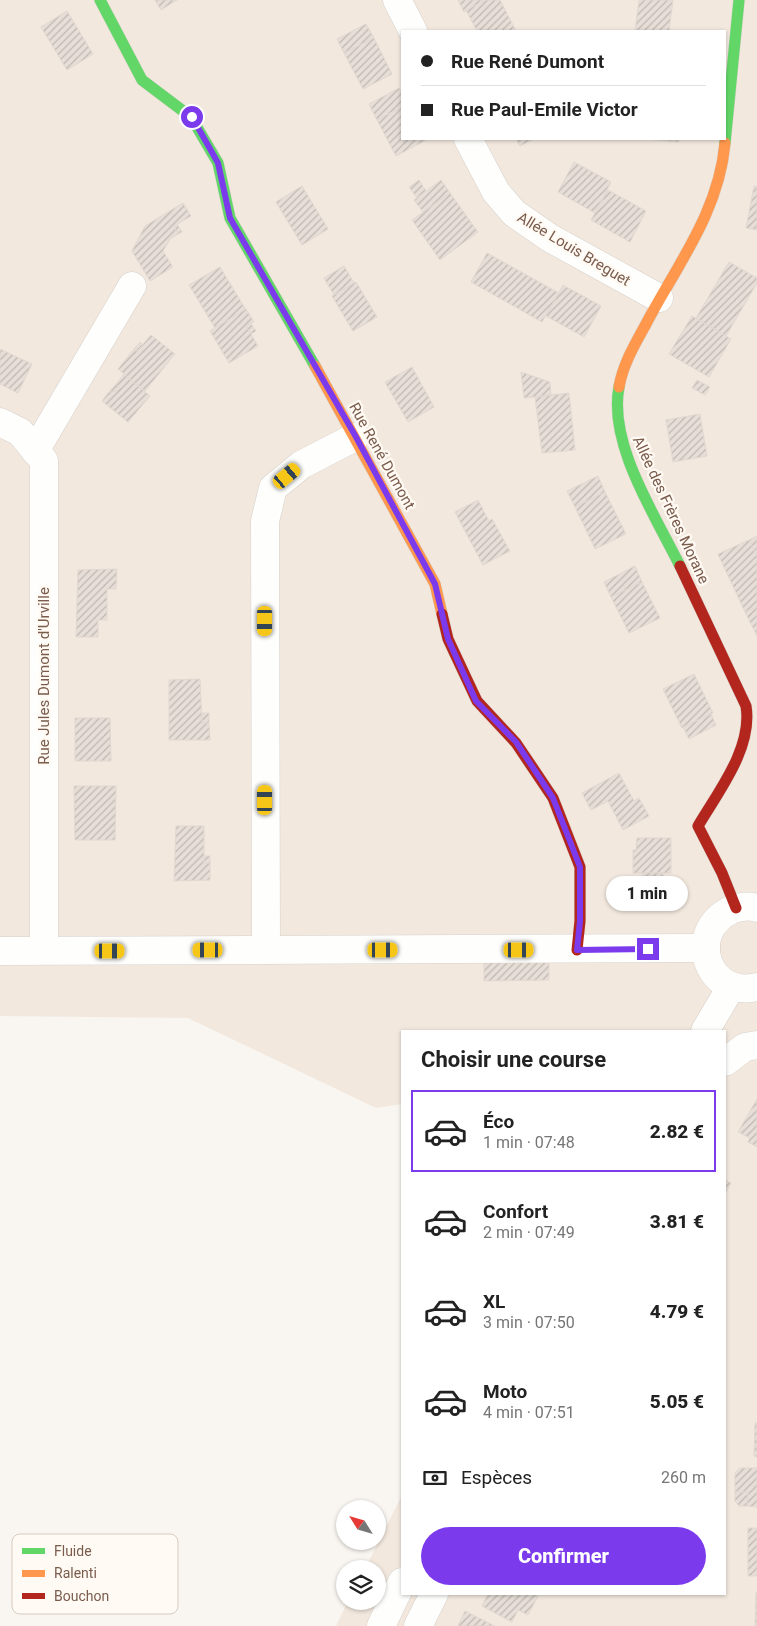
<!DOCTYPE html>
<html lang="fr">
<head>
<meta charset="utf-8">
<style>
  :root { --surface:#fff; --page:#f6f6f6; --text:#222; --muted:#767676; --line:#e0e0e0; --accent:#7c3aed }
  body { margin:0; font-family:Roboto,sans-serif; background:var(--page); color:var(--text); height:100vh; display:flex; flex-direction:column; font-size:19px; white-space:nowrap }
  * { box-sizing:border-box; margin:0 }
  p { font-size:16px; color:var(--muted) }
  .icon { flex:none; width:28px; height:28px; fill:none; stroke:currentColor; stroke-width:2; stroke-linecap:round; stroke-linejoin:round }
  .map { position:relative; flex:1; overflow:hidden }
  .sheet { position:absolute; left:401px; top:1030px; width:325px; height:565px; display:flex; flex-direction:column; background:var(--surface); border-radius:0px; box-shadow:0 1px 4px #0004 }
  .sheet>* { flex:none }
  .hud { position:absolute; left:401px; top:30px; width:325px; height:110px; border-radius:0px; box-shadow:0 1px 4px #0004; display:grid; align-content:center; height:110px; padding:0 20px; background:var(--surface) }
  .needle { width:32px; rotate:307deg }
  .controls { position:absolute; left:336px; top:1500px; display:grid; gap:10px }
  .controls a { display:grid; place-items:center; width:50px; height:50px; border-radius:50%; background:var(--surface); box-shadow:0 1px 4px #0004; font-size:25px }
  .end { position:absolute; width:22px; height:22px; margin:-11px; border:6px solid #7c3aed; background:#fff; box-shadow:0 0 0 2px #fff }
  .from { border-radius:50% }
  .bubble { position:absolute; height:35px; border-radius:18px; background:var(--surface); box-shadow:0 1px 4px #0004; font-size:16px; font-weight:800; line-height:35px; text-align:center }
  .car { position:absolute; width:15px; height:30px; margin:-15px -8px; border-radius:6px; box-shadow:0 0 4px 1px #0007; background:linear-gradient(#f5c518 24%,#345 0 40%,#f5c518 0 76%,#345 0 86%,#f5c518 0) }
  .hud b { display:flex; align-items:center; gap:18px; height:48px; font-size:19px }
  .hud b+b { border-top:1px solid var(--line) }
  .hud i { width:12px; height:12px; background:var(--text) }
  ul { padding:0; list-style:none }
  li { display:flex; align-items:center; gap:15px; height:82px; margin:0 10px 8px; padding:0 10px; border:2px solid transparent; border-radius:0px }
  li div { flex:1 }
  li b { display:block; font-size:19px }
  li em { font-style:normal; font-weight:800 }
  li.on { border-color:var(--accent) }
  li>.icon { width:45px; height:45px; stroke-width:1.5 }
  h2 { padding:0 20px; font-size:22px; line-height:60px }
  .pay { display:flex; align-items:center; gap:12px; height:55px; padding:0 20px; font-size:19px }
  .pay p { margin-inline-start:auto }
  .cta { display:flex; gap:10px; margin-top:auto; padding:10px 20px }
  .cta a { flex:1; height:58px; border-radius:30px; background:var(--accent); color:#fff; font-size:20px; font-weight:800; line-height:58px; text-align:center }
  .map>svg:first-child { display:block }
  .residential { fill:#f2e8de; fill-rule:evenodd }
  .building { fill:url(#building-hatch); stroke:#e2d8d2 }
  .lines { fill:none; stroke-linecap:round; stroke-linejoin:round }
  .street-casing { stroke:#d7d1cb; stroke-width:29 }
  .fast-casing { stroke:#d9d2cb; stroke-width:12 }
  .slow-casing { stroke:#d9d2cb; stroke-width:12 }
  .jam-casing { stroke:#d9d2cb; stroke-width:12 }
  .street { stroke:#fefefd; stroke-width:28 }
  .fast { stroke:#63d668; stroke-width:11 }
  .slow { stroke:#ff974d; stroke-width:11 }
  .jam { stroke:#b3261e; stroke-width:11 }
  .route { stroke:#7c3aed; stroke-width:6 }
  .labels { text-anchor:middle; stroke-width:4.5; stroke-linejoin:round; paint-order:stroke }
  .street-label { font-size:15px; fill:#7a5c4d; stroke:#fffaf3 }
  .key { fill:#fffaf3; stroke:#d7cbc1; stroke-width:1 }
  .key-label { font-size:14px; fill:#7a5c4d }
</style>
</head>
<body>
<div class="map">
<svg width="757" height="1626" viewBox="0 0 757 1626">
  <defs>
    <pattern id="building-hatch" width="6" height="6" patternUnits="userSpaceOnUse" patternTransform="scale(1.25)"><rect width="6" height="6" fill="#e6ded7"/><path d="M-1 1l2-2M0 6l6-6M5 7l2-2" fill="none" stroke="#bfb7b1"/></pattern>
  </defs>
  <rect width="100%" height="100%" fill="#f9f5f0"/>
  <path class="residential" d="M0,0H757V1626H336L348,1601H378V1569H365L402,1495V1594H725V1031H402V1104L376,1108L188,1018L0,1016ZM402,31H725V139H402Z"/>
  <g class="building">
    <path d="M155,0H177L161,10Z"/>
    <path d="M458,0H486L464,12Z"/>
    <path d="M486,0H500L516,31H477L466,10Z"/>
    <path d="M639,0H673L669,31H635Z"/>
    <path d="M67,11L93,54L67,70L41,27Z"/>
    <path d="M366,24L374,38L344,53L337,39Z"/>
    <path d="M374,38L392,74L363,89L344,53Z"/>
    <path d="M399,88L402,94V107L377,120L369,104Z"/>
    <path d="M402,107V139L426,140L396,156L377,120Z"/>
    <path d="M516,139H534L520,146Z"/>
    <path d="M646,139H679V142Z"/>
    <path d="M574,162L611,182L595,213L558,192Z"/>
    <path d="M419,180L426,191L417,198L409,187Z"/>
    <path d="M441,180L450,193L423,212L414,200Z"/>
    <path d="M302,186L328,229L302,245L276,202Z"/>
    <path d="M754,186L757,187V230L746,228Z"/>
    <path d="M608,190L646,211L630,242L591,220Z"/>
    <path d="M450,193L478,232L440,260L412,220Z"/>
    <path d="M183,203L191,216L174,226L178,234L170,239L163,251L173,267L150,281L132,251L145,226Z"/>
    <path d="M177,224L182,232L178,234L174,226Z"/>
    <path d="M487,253L559,293L542,322L471,282Z"/>
    <path d="M729,262L757,278V283L726,336L696,318Z"/>
    <path d="M344,266L354,283L334,295L324,278Z"/>
    <path d="M220,267L246,310L215,328L189,285Z"/>
    <path d="M356,282L377,317L353,331L332,296Z"/>
    <path d="M563,285L601,306L584,337L546,316Z"/>
    <path d="M246,309L254,322L246,326L258,346L229,363L210,331Z"/>
    <path d="M692,316L731,339L709,377L669,354Z"/>
    <path d="M251,324L256,331L251,334L246,326Z"/>
    <path d="M151,335L175,354L145,391L118,369L134,349L137,351Z"/>
    <path d="M140,342L143,345L137,351L134,349Z"/>
    <path d="M0,349L32,364L18,393L0,384Z"/>
    <path d="M412,367L434,407L408,422L385,382Z"/>
    <path d="M521,372L550,382L551,395L524,398Z"/>
    <path d="M124,374L150,396L128,422L102,401L109,392L117,391L120,388L116,384Z"/>
    <path d="M697,380L710,387L705,395L692,388Z"/>
    <path d="M116,384L120,388L117,391L109,392Z"/>
    <path d="M569,393L575,450L542,453L535,397Z"/>
    <path d="M700,414L707,456L673,462L666,420Z"/>
    <path d="M598,476L605,492L575,507L567,491Z"/>
    <path d="M605,492L626,534L595,549L575,507Z"/>
    <path d="M478,500L489,521L492,519L510,551L483,565L455,512Z"/>
    <path d="M757,536V556L749,540Z"/>
    <path d="M749,540L757,556V607L745,612L718,554Z"/>
    <path d="M635,566L642,582L611,597L604,582Z"/>
    <path d="M117,569L116,589H107V620H98V637H76L78,570Z"/>
    <path d="M642,582L660,618L629,633L611,597Z"/>
    <path d="M757,607V636L745,612Z"/>
    <path d="M694,674L713,713L682,728L663,689Z"/>
    <path d="M200,679L202,723H209L210,740H169V680Z"/>
    <rect x="202" y="713" width="7" height="10"/>
    <path d="M711,714L716,725L689,739L683,727Z"/>
    <path d="M75,718H110L111,761H75Z"/>
    <path d="M619,773L634,801L639,798L649,816L623,830L608,801L591,810L582,793Z"/>
    <path d="M74,786H116L115,840H75Z"/>
    <path d="M176,826H204V863H210V880L174,881Z"/>
    <path d="M637,838H671V873H633V850H636Z"/>
    <rect x="204" y="856" width="6" height="7"/>
    <rect x="643" y="873" width="20" height="20"/>
    <path d="M549,961V980L484,981V962Z"/>
    <path d="M757,1099V1147L748,1142L750,1138L738,1132Z"/>
    <path d="M725,1180L731,1183L725,1194Z"/>
    <path d="M755,1423H757V1457L754,1456Z"/>
    <path d="M740,1468H757V1507L747,1506L748,1492H735V1473Z"/>
    <path d="M735,1492H748L747,1506H739L735,1501Z"/>
    <rect x="748" y="1528" width="9" height="48"/>
    <path d="M756,1592H757V1626H755Z"/>
    <path d="M488,1594H539L528,1615L518,1610L512,1622L482,1606Z"/>
    <path d="M465,1611L495,1626H458Z"/>
  </g>
  <g class="lines">
    <g class="street-casing">
      <g id="street">
        <path d="M397,0L413,31"/>
        <path d="M468,139L496,192L514,213L550,238L659,298"/>
        <path d="M0,422L20,432L44,461V950"/>
        <path d="M35,451L132,286"/>
        <path d="M757,908C749,905 738,907 731,910C685,932 707,999 757,987"/>
        <path d="M266,950L265,521L273,488L301,465L355,437"/>
        <path d="M0,951L706,948"/>
        <path d="M705,1031L731,987"/>
        <path d="M725,1062L745,1047L757,1045"/>
        <path d="M381,1626L402,1582"/>
        <path d="M418,1626L434,1594"/>
      </g>
    </g>
    <g class="fast-casing">
      <g id="fast">
        <path d="M100,0L142,80L191,117L218,163L230,218L315,366"/>
        <path d="M725,143L739,0"/>
        <path d="M619,387C608,444 655,515 680,566"/>
      </g>
    </g>
    <g class="slow-casing">
      <g id="slow">
        <path d="M315,366L435,584L442,614"/>
        <path d="M619,387C623,364 635,344 646,324C677,265 719,212 725,143"/>
      </g>
    </g>
    <g class="jam-casing">
      <g id="jam">
        <path d="M680,566L746,706C753,748 718,792 698,826L722,873L736,908"/>
        <path d="M442,614L448,639L477,701L516,743L553,798L580,867V921L577,950"/>
      </g>
    </g>
    <use href="#street" class="street"/>
    <use href="#fast" class="fast"/>
    <use href="#slow" class="slow"/>
    <use href="#jam" class="jam"/>
  </g>
  <g class="lines">
    <path class="route" d="M192,117L218,163L230,218L356,437L435,584L448,639L476,701L516,742L553,798L580,867V921L577,950L648,949"/>
  </g>
  <g class="labels">
    <g class="street-label">
      <text transform="translate(574 249) rotate(31)" y="5">Allée Louis Breguet</text>
      <text transform="translate(382 456) rotate(61)" y="5">Rue René Dumont</text>
      <text transform="translate(671 510) rotate(65)" y="5">Allée des Frères Morane</text>
      <text transform="translate(44 676) rotate(-90)" y="5">Rue Jules Dumont d'Urville</text>
    </g>
  </g>
  <rect x="12" y="1534" width="166" height="80" rx="8" class="key"/>
  <rect x="22" y="1548" width="23" height="6" fill="#63d668"/>
  <rect x="22" y="1570" width="23" height="7" fill="#ff974d"/>
  <rect x="22" y="1593" width="23" height="6" fill="#b3261e"/>
  <g class="key-label">
    <text x="54" y="1556">Fluide</text>
    <text x="54" y="1578">Ralenti</text>
    <text x="54" y="1601">Bouchon</text>
  </g>
</svg>
<div class="controls">
<a><svg class="needle" viewBox="-14 -14 28 28"><path d="M0-13l5 13h-10z" fill="#e53935"/><path d="M0 13l5-13h-10z" fill="#767676"/></svg></a>
<a><svg class="icon" aria-label="layers" viewBox="0 0 24 24"><path d="M12 4l9 5-9 5-9-5zM3 14l9 5 9-5"/></svg></a>
</div>
<i class="end from" style="left:192px;top:117px"></i>
<i class="end" style="left:648px;top:949px"></i>
<div class="bubble" style="left:606px;top:876px;width:82px">1 min</div>
<i class="car" style="left:287px;top:476px;rotate:50deg"></i>
<i class="car" style="left:265px;top:621px;rotate:180deg"></i>
<i class="car" style="left:265px;top:800px;rotate:0deg"></i>
<i class="car" style="left:208px;top:950px;rotate:270deg"></i>
<i class="car" style="left:383px;top:950px;rotate:90deg"></i>
<i class="car" style="left:519px;top:950px;rotate:90deg"></i>
<i class="car" style="left:110px;top:951px;rotate:90deg"></i>
<div class="hud">
<b><i class="from"></i>Rue René Dumont</b>
<b><i></i>Rue Paul-Emile Victor</b>
</div>
<section class="sheet">
<h2>Choisir une course</h2>
<ul>
<li class="on"><svg class="icon" aria-label="car" viewBox="0 0 24 24"><path d="M5 17H2v-5l4-1 3-4h7l3 4 3 1v5h-3M9 17h6M6 11h13"/><circle cx="7" cy="17" r="2"/><circle cx="17" cy="17" r="2"/></svg><div><b>Éco</b><p>1 min · 07:48</p></div><em>2.82 €</em></li>
<li><svg class="icon" aria-label="car" viewBox="0 0 24 24"><path d="M5 17H2v-5l4-1 3-4h7l3 4 3 1v5h-3M9 17h6M6 11h13"/><circle cx="7" cy="17" r="2"/><circle cx="17" cy="17" r="2"/></svg><div><b>Confort</b><p>2 min · 07:49</p></div><em>3.81 €</em></li>
<li><svg class="icon" aria-label="car" viewBox="0 0 24 24"><path d="M5 17H2v-5l4-1 3-4h7l3 4 3 1v5h-3M9 17h6M6 11h13"/><circle cx="7" cy="17" r="2"/><circle cx="17" cy="17" r="2"/></svg><div><b>XL</b><p>3 min · 07:50</p></div><em>4.79 €</em></li>
<li><svg class="icon" aria-label="car" viewBox="0 0 24 24"><path d="M5 17H2v-5l4-1 3-4h7l3 4 3 1v5h-3M9 17h6M6 11h13"/><circle cx="7" cy="17" r="2"/><circle cx="17" cy="17" r="2"/></svg><div><b>Moto</b><p>4 min · 07:51</p></div><em>5.05 €</em></li>
</ul>
<div class="pay"><svg class="icon" aria-label="cash" viewBox="0 0 24 24"><path d="M3 7h18v10H3z"/><circle cx="12" cy="12" r="2"/></svg>Espèces<p>260 m</p></div>
<div class="cta"><a>Confirmer</a></div>
</section>
</div>
</body>
</html>
